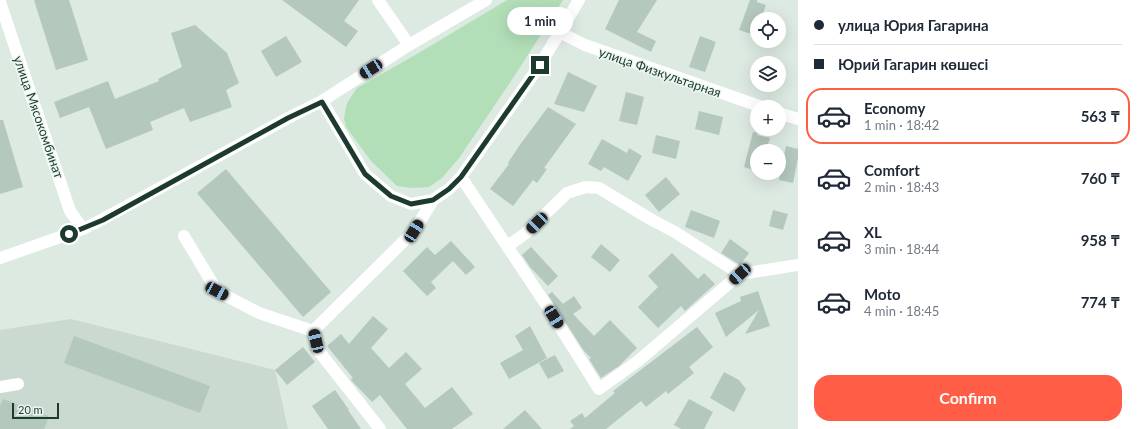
<!DOCTYPE html>
<html lang="en">
<head>
<meta charset="utf-8">
<style>
  :root { --surface:#fff; --page:#f2f2f3; --text:#1f2937; --muted:#747a83; --line:#e0e1e3; --accent:#ff5d45 }
  body { margin:0; font-family:Lato,sans-serif; background:var(--page); color:var(--text); height:100vh; display:flex; flex-direction:column; font-size:15px; white-space:nowrap }
  * { box-sizing:border-box; margin:0 }
  p { font-size:13px; color:var(--muted) }
  .icon { flex:none; width:22px; height:22px; fill:none; stroke:currentColor; stroke-width:2; stroke-linecap:round; stroke-linejoin:round }
  .map { position:relative; flex:1; overflow:hidden }
  .panel { display:flex; flex-direction:column; background:var(--surface); width:340px }
  .panel>* { flex:none }
  .hud { display:grid; align-content:center; height:88px; padding:0 16px; background:var(--surface) }
  .buttons { position:absolute; left:750px; top:12px; display:grid; gap:8px }
  .buttons a { display:grid; place-items:center; width:36px; height:36px; border-radius:50%; background:var(--surface); box-shadow:0 4px 16px #0002; font-size:20px }
  .scale { position:absolute; left:12px; bottom:10px; width:47px; box-sizing:border-box; padding-left:4px; border:2px solid #1d3a2f; border-top:0; font-size:11px; line-height:14px; white-space:nowrap; color:#1d3a2f; -webkit-text-stroke:3px #ecf7f0; paint-order:stroke }
  .end { position:absolute; width:18px; height:18px; margin:-9px; border:5px solid #1d3a2f; background:#fff; box-shadow:0 0 0 2px #fff }
  .from { border-radius:50% }
  .bubble { position:absolute; height:28px; border-radius:14px; background:var(--surface); box-shadow:0 4px 16px #0002; font-size:13px; font-weight:700; line-height:28px; text-align:center }
  .car { position:absolute; width:12px; height:24px; margin:-12px -6px; border-radius:5px; box-shadow:0 0 3px 1px #0007; background:linear-gradient(#222 24%,#8ab4d8 0 40%,#222 0 76%,#8ab4d8 0 86%,#222 0) }
  .hud b { display:flex; align-items:center; gap:14px; height:38px; font-size:15px }
  .hud b+b { border-top:1px solid var(--line) }
  .hud i { width:10px; height:10px; background:var(--text) }
  ul { padding:0; list-style:none }
  li { display:flex; align-items:center; gap:12px; height:56px; margin:0 8px 6px; padding:0 8px; border:2px solid transparent; border-radius:16px }
  li div { flex:1 }
  li b { display:block; font-size:15px }
  li em { font-style:normal; font-weight:700 }
  li.active { border-color:var(--accent) }
  li>.icon { width:36px; height:36px; stroke-width:1.5 }
  .cta { display:flex; gap:8px; margin-top:auto; padding:8px 16px }
  .cta a { flex:1; height:46px; border-radius:16px; background:var(--accent); color:#fff; font-size:16px; font-weight:700; line-height:46px; text-align:center }
  main { display:flex; flex:1; min-height:0 }
  .map>svg:first-child { display:block }
  .built { fill:#cadad1 }
  .green { fill:#b2deb8 }
  .building { fill:#b4c8bd }
  .lines { fill:none; stroke-linecap:round; stroke-linejoin:round }
  .minor { stroke:#fff; stroke-width:12 }
  .route { stroke:#1d3a2f; stroke-width:5 }
  .labels { text-anchor:middle; stroke-width:3; stroke-linejoin:round; paint-order:stroke }
  .street-label { font-size:13px; fill:#1d3a2f; stroke:#ecf7f0 }
</style>
</head>
<body>
<main>
<div class="map">
<svg width="798" height="429" viewBox="0 0 798 429">
  <rect width="100%" height="100%" fill="#dceae2"/>
  <path class="built" d="M71,319L275,370L288,429H0V330Z"/>
  <path class="green" d="M507,0H563L515,75L459,158L442,178L429,187L411,188L397,186L371,161L346,127L344,118L347,103L357,88L417,54Z"/>
  <g class="building">
    <path d="M34,0H69L88,60L56,70Z"/>
    <path d="M282,0H359L344,21L358,31L346,47Z"/>
    <path d="M619,0H657L637,32L656,41L651,52L605,29Z"/>
    <path d="M750,0H757V2L766,5L761,19H757V36L739,30Z"/>
    <path d="M195,25L227,53L239,83L226,90L232,107L190,122L184,108L150,122L153,130L106,149L89,107L60,118L54,102L108,81L115,99L159,81L158,79L182,67L171,33Z"/>
    <path d="M286,36L302,62L276,77L261,51Z"/>
    <path d="M700,36L716,42L705,72L689,67Z"/>
    <path d="M568,72L597,86L584,112L554,104Z"/>
    <path d="M626,92L644,97L637,125L619,121Z"/>
    <path d="M548,107L576,124L544,168L547,169L537,183L533,180L513,206L490,189L509,164L508,163L519,146Z"/>
    <path d="M699,111L723,117L719,135L695,129Z"/>
    <path d="M0,120H3L23,187L0,194Z"/>
    <path d="M753,132L757,133V135L770,138L766,151H757V171L744,167Z"/>
    <path d="M656,135L680,141L676,159L652,153Z"/>
    <path d="M602,139L627,153L629,148L642,156L628,181L604,167L601,171L588,164Z"/>
    <path d="M786,146L798,149V158L793,183L779,180Z"/>
    <path d="M226,169L331,292L303,317L197,193Z"/>
    <path d="M666,177L680,194L659,212L645,195Z"/>
    <path d="M691,210L720,221L714,238L685,227Z"/>
    <path d="M773,210L788,214L783,230L769,226Z"/>
    <path d="M730,239L749,253L740,265L721,253Z"/>
    <path d="M451,241L475,267L466,275L453,261L431,282L436,288L427,296L403,271L427,247L435,255Z"/>
    <path d="M601,244L620,260L610,272L591,257Z"/>
    <path d="M531,247L558,276L548,286L530,267L522,255Z"/>
    <path d="M672,253L698,279L704,273L715,284L685,311L681,306L658,328L638,307L658,287L648,276Z"/>
    <path d="M758,291L770,326L745,334L759,310L726,337L715,313L741,301L740,297Z"/>
    <path d="M552,292L563,304L574,296L582,308L573,314L594,336L610,320L637,348L619,366L601,378L589,359L591,358L584,351L548,295Z"/>
    <path d="M373,316L388,329L371,348L389,368L406,352L422,369L405,384L425,408L452,387L473,414L452,429H407L380,395L372,402L351,380V379L353,378L327,346L341,334L349,344Z"/>
    <path d="M530,326L547,358L509,379L500,363L523,350L515,336Z"/>
    <path d="M697,327L713,347L689,367L694,373L668,394L666,391L646,407L641,401L606,429H570L574,426L570,421L582,413L585,418L615,393L613,391Z"/>
    <path d="M74,336L210,386L200,413L64,363Z"/>
    <path d="M303,347L315,362L287,385L275,370Z"/>
    <path d="M555,355L564,371L548,379L539,363Z"/>
    <path d="M724,372L739,380L746,389L734,412L710,398Z"/>
    <path d="M335,390L349,410H348L361,429H328L312,406Z"/>
    <path d="M3,399L49,416L44,429H0V406Z"/>
    <path d="M689,399L713,412L704,429H681L674,425Z"/>
    <path d="M525,410L542,429H503Z"/>
  </g>
  <g class="lines">
    <g class="minor">
      <path d="M378,0L409,45"/>
      <path d="M0,2L70,211L83,229"/>
      <path d="M559,32L585,45L762,107"/>
      <path d="M322,101L365,174L391,196L411,204L433,200L449,189L461,177L540,65L579,0"/>
      <path d="M779,113L798,119"/>
      <path d="M461,177L547,306L599,389L638,361L740,274L798,265"/>
      <path d="M184,236L217,291L259,313L313,331"/>
      <path d="M508,246L526,233L567,193L586,187L599,188L652,220L675,232L740,274"/>
      <path d="M0,258L83,229L103,219L288,118L322,101L409,45L486,0"/>
      <path d="M313,331L414,231L433,200"/>
      <path d="M313,331L318,350L380,429"/>
      <path d="M0,387L18,384"/>
    </g>
  </g>
  <g class="lines">
    <path class="route" d="M69,234L103,220L288,118L322,102L365,174L391,196L411,204L433,200L449,189L461,177L540,65"/>
  </g>
  <g class="labels">
    <g class="street-label">
      <text transform="translate(660 72) rotate(19)" y="5">улица Физкультарная</text>
      <text transform="translate(39 117) rotate(71)" y="5">улица Мясокомбинат</text>
    </g>
  </g>
</svg>
<div class="buttons">
<a><svg class="icon" aria-label="locate" viewBox="0 0 24 24"><circle cx="12" cy="12" r="6"/><path d="M12 2v4M12 18v4M2 12h4M18 12h4"/></svg></a>
<a><svg class="icon" aria-label="layers" viewBox="0 0 24 24"><path d="M12 4l9 5-9 5-9-5zM3 14l9 5 9-5"/></svg></a>
<a>+</a>
<a>−</a>
</div>
<div class="scale">20 m</div>
<i class="end from" style="left:69px;top:234px"></i>
<i class="end" style="left:540px;top:65px"></i>
<div class="bubble" style="left:507px;top:7px;width:66px">1 min</div>
<i class="car" style="left:371px;top:69px;rotate:237deg"></i>
<i class="car" style="left:537px;top:223px;rotate:226deg"></i>
<i class="car" style="left:414px;top:231px;rotate:32deg"></i>
<i class="car" style="left:740px;top:274px;rotate:228deg"></i>
<i class="car" style="left:217px;top:291px;rotate:118deg"></i>
<i class="car" style="left:554px;top:317px;rotate:148deg"></i>
<i class="car" style="left:316px;top:341px;rotate:347deg"></i>
</div>
<section class="panel">
<div class="hud">
<b><i class="from"></i>улица Юрия Гагарина</b>
<b><i></i>Юрий Гагарин көшесі</b>
</div>
<ul>
<li class="active"><svg class="icon" aria-label="car" viewBox="0 0 24 24"><path d="M5 17H2v-5l4-1 3-4h7l3 4 3 1v5h-3M9 17h6M6 11h13"/><circle cx="7" cy="17" r="2"/><circle cx="17" cy="17" r="2"/></svg><div><b>Economy</b><p>1 min · 18:42</p></div><em>563 ₸</em></li>
<li><svg class="icon" aria-label="car" viewBox="0 0 24 24"><path d="M5 17H2v-5l4-1 3-4h7l3 4 3 1v5h-3M9 17h6M6 11h13"/><circle cx="7" cy="17" r="2"/><circle cx="17" cy="17" r="2"/></svg><div><b>Comfort</b><p>2 min · 18:43</p></div><em>760 ₸</em></li>
<li><svg class="icon" aria-label="car" viewBox="0 0 24 24"><path d="M5 17H2v-5l4-1 3-4h7l3 4 3 1v5h-3M9 17h6M6 11h13"/><circle cx="7" cy="17" r="2"/><circle cx="17" cy="17" r="2"/></svg><div><b>XL</b><p>3 min · 18:44</p></div><em>958 ₸</em></li>
<li><svg class="icon" aria-label="car" viewBox="0 0 24 24"><path d="M5 17H2v-5l4-1 3-4h7l3 4 3 1v5h-3M9 17h6M6 11h13"/><circle cx="7" cy="17" r="2"/><circle cx="17" cy="17" r="2"/></svg><div><b>Moto</b><p>4 min · 18:45</p></div><em>774 ₸</em></li>
</ul>
<div class="cta"><a>Confirm</a></div>
</section>
</main>
</body>
</html>
